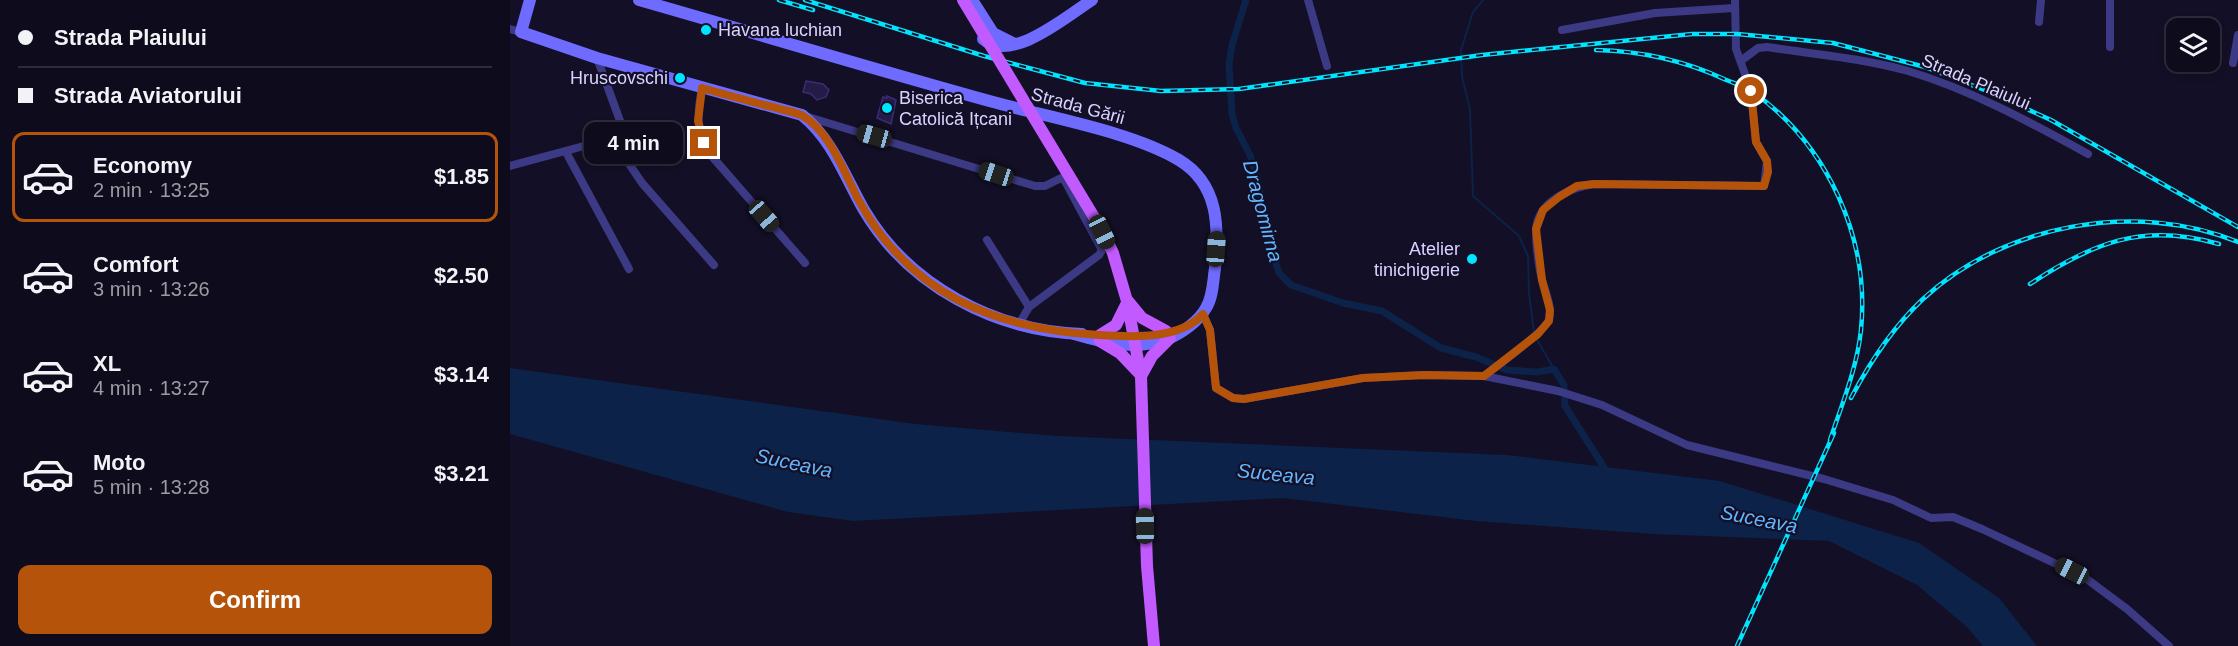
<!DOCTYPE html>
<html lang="en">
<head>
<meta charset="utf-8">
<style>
  :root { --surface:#0e0b1c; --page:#1c1929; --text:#f1f3f6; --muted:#9b9ba3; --line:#2e2b3b; --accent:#b45309 }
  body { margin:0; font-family:Helvetica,sans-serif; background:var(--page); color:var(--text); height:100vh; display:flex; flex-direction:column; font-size:22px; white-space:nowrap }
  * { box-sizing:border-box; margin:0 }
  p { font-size:20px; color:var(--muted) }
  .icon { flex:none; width:33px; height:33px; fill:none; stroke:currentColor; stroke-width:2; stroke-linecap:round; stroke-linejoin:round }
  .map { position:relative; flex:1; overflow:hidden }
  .drawer { display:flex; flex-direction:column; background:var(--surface); width:510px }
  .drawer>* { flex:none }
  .hud { display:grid; align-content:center; height:132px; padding:0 18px; background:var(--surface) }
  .controls { position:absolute; left:1656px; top:18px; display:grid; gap:12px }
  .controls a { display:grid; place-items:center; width:54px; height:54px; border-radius:12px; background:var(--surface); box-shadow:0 3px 9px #0003,0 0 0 2px var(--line); font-size:30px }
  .end { position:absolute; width:27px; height:27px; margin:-14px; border:8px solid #b45309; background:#fff; box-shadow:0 0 0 3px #fff }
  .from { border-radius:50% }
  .bubble { position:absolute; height:42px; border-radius:12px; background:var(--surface); box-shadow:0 3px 9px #0003,0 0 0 2px var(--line); font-size:20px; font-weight:700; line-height:42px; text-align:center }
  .car { position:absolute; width:18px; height:36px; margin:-18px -9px; border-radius:8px; box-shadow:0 0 4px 2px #0007; background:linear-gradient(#222 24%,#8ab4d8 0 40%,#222 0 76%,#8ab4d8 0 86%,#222 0) }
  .hud b { display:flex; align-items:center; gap:21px; height:57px; font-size:22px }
  .hud b+b { border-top:2px solid var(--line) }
  .hud i { width:15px; height:15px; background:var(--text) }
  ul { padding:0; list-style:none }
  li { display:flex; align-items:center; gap:18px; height:90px; margin:0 12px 9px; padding:0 6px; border:3px solid transparent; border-radius:12px }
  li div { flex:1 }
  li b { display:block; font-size:22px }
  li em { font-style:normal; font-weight:700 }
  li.on { border-color:var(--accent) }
  li>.icon { width:54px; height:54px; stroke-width:1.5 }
  .button { display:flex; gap:12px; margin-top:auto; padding:12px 18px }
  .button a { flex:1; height:69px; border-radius:12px; background:var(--accent); color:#fff; font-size:24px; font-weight:700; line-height:69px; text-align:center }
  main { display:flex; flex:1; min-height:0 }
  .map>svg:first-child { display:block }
  .water { fill:#0c2248 }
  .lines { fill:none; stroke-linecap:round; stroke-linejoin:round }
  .stream { stroke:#0c2248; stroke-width:2 }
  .canal { stroke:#0c2248; stroke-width:7 }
  .building { fill:#241b47; stroke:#3b2d73; stroke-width:1.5 }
  .street { stroke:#3d3a85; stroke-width:8 }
  .secondary { stroke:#6f6bff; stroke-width:12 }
  .primary { stroke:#c25bff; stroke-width:12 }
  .rail-casing { stroke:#00e5ff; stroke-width:4.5 }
  .rail { stroke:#130f26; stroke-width:2; stroke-dasharray:7; stroke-linecap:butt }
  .primary-bridge { stroke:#c25bff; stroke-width:12 }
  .route { stroke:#b45309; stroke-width:8 }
  .poi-dot { fill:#00e5ff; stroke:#130f26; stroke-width:2 }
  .labels { text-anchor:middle; stroke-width:4.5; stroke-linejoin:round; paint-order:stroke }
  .poi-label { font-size:18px; fill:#d9d4ff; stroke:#130f26; text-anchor:start }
  .street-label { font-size:18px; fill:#d9d4ff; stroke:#130f26 }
  .water-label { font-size:20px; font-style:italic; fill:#62b6ff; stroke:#130f26 }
</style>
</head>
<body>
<main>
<section class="drawer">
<div class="hud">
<b><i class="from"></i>Strada Plaiului</b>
<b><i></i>Strada Aviatorului</b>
</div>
<ul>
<li class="on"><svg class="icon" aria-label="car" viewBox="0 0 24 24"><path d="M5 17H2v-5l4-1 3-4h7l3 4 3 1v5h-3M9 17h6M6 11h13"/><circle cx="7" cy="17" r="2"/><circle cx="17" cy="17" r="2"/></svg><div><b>Economy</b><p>2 min · 13:25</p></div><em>$1.85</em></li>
<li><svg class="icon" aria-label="car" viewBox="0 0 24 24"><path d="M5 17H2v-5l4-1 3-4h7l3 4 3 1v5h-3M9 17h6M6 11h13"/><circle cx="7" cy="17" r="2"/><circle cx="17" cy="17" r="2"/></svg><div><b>Comfort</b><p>3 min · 13:26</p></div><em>$2.50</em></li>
<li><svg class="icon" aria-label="car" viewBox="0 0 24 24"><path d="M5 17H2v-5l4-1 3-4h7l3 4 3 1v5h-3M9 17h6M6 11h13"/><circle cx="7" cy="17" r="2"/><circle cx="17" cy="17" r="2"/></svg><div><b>XL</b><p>4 min · 13:27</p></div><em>$3.14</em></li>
<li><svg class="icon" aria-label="car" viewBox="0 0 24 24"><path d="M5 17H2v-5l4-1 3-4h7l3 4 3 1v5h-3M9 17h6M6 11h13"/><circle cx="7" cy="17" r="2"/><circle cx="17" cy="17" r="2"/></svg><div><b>Moto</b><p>5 min · 13:28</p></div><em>$3.21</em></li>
</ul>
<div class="button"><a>Confirm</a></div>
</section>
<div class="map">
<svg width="1728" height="646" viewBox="0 0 1728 646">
  <rect width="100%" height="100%" fill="#130f26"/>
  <path class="water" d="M0,368L405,424L547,436L997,455L1210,481L1409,543L1489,598L1527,646H1473L1457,627L1407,585L1319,541L1144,534L966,521L773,498L343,521L278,512L0,434Z"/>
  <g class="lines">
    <g class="stream">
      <path d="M973,0L963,12L951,50L952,77L960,109L963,196L1009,236L1018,256L1019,293L1024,333"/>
      <path d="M1026,338L1044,369"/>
    </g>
    <path class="canal" d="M736,0L722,45L719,64L722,114L726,128L740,155L747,178L759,242L769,273L781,285L833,303L872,311L931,348L966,357L997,370L1027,372L1044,369L1054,385L1055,406L1097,472"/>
  </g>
  <g class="building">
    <path d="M296,81L313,84L319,90L316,97L307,100L301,94L293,92Z"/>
    <path d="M377,96L386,100L381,124L367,118L373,97L377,98Z"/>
  </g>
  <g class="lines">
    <g class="street">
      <path d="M798,0L817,66"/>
      <path d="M1529,22L1531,0"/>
      <path d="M0,29L11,32"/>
      <path d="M1052,30L1145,13L1224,8"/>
      <path d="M1600,47V0"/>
      <path d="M1232,60L1248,48L1257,47C1303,54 1352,58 1398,71C1461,90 1520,122 1578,154"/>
      <path d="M1723,63L1728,35"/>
      <path d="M192,88C187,113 186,131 199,153L295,263"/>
      <path d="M295,116L525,186H535L551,178L555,181L592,250L589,255L519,307L509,324"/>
      <path d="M103,140L132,183L204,265"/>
      <path d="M56,152L119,269"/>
      <path d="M0,166L111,136L113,129L87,58"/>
      <path d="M477,240L519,307"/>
      <path d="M693,314L700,330L706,388L723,398L734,399L853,378L914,375L974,376L1048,391L1092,405L1177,445L1314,479L1383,500L1421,518L1443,517L1472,529L1574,577L1617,609L1659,646"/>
      <path d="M974,376C986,367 1037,330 1039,319C1042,307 1036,294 1033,283C1029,271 1024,234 1027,223C1033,199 1063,187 1084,184L1254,186L1257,161L1246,142L1241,91L1226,49L1225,0"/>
    </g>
    <g class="secondary">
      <path d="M20,0L11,32L87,58L292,115C323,140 335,177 354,210C399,286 485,331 572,334"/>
      <path d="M129,0C248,34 367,70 487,103C541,118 622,132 669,160C709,184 709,227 705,268C703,281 703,297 696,308C689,321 672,333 658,339C627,351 595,343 564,334"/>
      <path d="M462,0L483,33L503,43"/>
      <path d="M473,39C501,64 557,16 582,0"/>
    </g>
    <g class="primary">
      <path d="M617,301L631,376L637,566L644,646"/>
      <path d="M618,301L632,318L656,331"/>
      <path d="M590,335L606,325L616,305"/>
      <path d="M590,341L610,353L631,375"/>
      <path d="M631,376L642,356L660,338"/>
    </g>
    <g class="rail-casing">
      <g id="rail">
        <path d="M269,0L303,10"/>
        <path d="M295,0L474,56L575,83L651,91L729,89L972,55L1182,34H1227L1323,43L1415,67L1477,91L1541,120L1728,227"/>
        <path d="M1086,50C1131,51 1173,60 1214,79C1223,83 1234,86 1243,92C1318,145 1360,239 1351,330C1347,368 1332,404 1320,440"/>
        <path d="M1520,284C1582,243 1633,222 1709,244"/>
        <path d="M1341,398C1360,362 1383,327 1413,299C1494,224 1626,200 1728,242"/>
        <path d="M1227,646L1324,433"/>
      </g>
    </g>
    <use href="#rail" class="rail"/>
    <path class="primary-bridge" d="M453,0L593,232L603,253L617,301"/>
  </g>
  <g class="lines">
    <path class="route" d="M194,143L188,121L192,88C217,95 242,102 267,108C275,111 286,112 293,116C320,132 334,172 348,199C399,294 485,329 589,335C621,337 670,340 693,314L700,330L706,388L723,398L734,399L853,378L914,375L974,376L1028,334L1039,321L1040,310L1032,280L1026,229L1033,210L1049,197L1067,186L1084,184L1254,186L1258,172L1257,161L1246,142L1241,91"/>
  </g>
  <g class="poi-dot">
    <circle cx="196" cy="30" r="6"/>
    <circle cx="170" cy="78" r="6"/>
    <circle cx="377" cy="108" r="6"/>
    <circle cx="962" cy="259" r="6"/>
  </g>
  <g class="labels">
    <g class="poi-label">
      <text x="208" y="36">Havana luchian</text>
      <text x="158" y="84" text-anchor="end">Hruscovschi</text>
      <text x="389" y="104">Biserica<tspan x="389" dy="21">Catolică Ițcani</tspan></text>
      <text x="950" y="255" text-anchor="end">Atelier<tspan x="950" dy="21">tinichigerie</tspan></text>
    </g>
    <g class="street-label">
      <text transform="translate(1466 82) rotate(23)" y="6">Strada Plaiului</text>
      <text transform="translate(568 106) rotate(15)" y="6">Strada Gării</text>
    </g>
    <g class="water-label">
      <text transform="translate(753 211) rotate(75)" y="7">Dragomirna</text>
      <text transform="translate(284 463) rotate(12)" y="7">Suceava</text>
      <text transform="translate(766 474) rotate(6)" y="7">Suceava</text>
      <text transform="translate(1249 519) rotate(11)" y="7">Suceava</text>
    </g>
  </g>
</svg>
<div class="controls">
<a><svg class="icon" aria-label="layers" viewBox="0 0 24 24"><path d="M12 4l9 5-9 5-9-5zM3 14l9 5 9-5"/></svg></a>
</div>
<i class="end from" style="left:1241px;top:91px"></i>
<i class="end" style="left:194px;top:143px"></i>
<div class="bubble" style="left:74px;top:122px;width:99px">4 min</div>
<i class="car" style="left:364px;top:136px;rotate:286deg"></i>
<i class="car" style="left:486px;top:174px;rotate:288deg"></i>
<i class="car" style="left:254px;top:216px;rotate:139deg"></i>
<i class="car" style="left:592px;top:232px;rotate:154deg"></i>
<i class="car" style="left:706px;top:249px;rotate:4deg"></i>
<i class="car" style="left:635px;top:526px;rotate:359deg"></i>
<i class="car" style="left:1562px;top:571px;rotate:297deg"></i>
</div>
</main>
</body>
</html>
